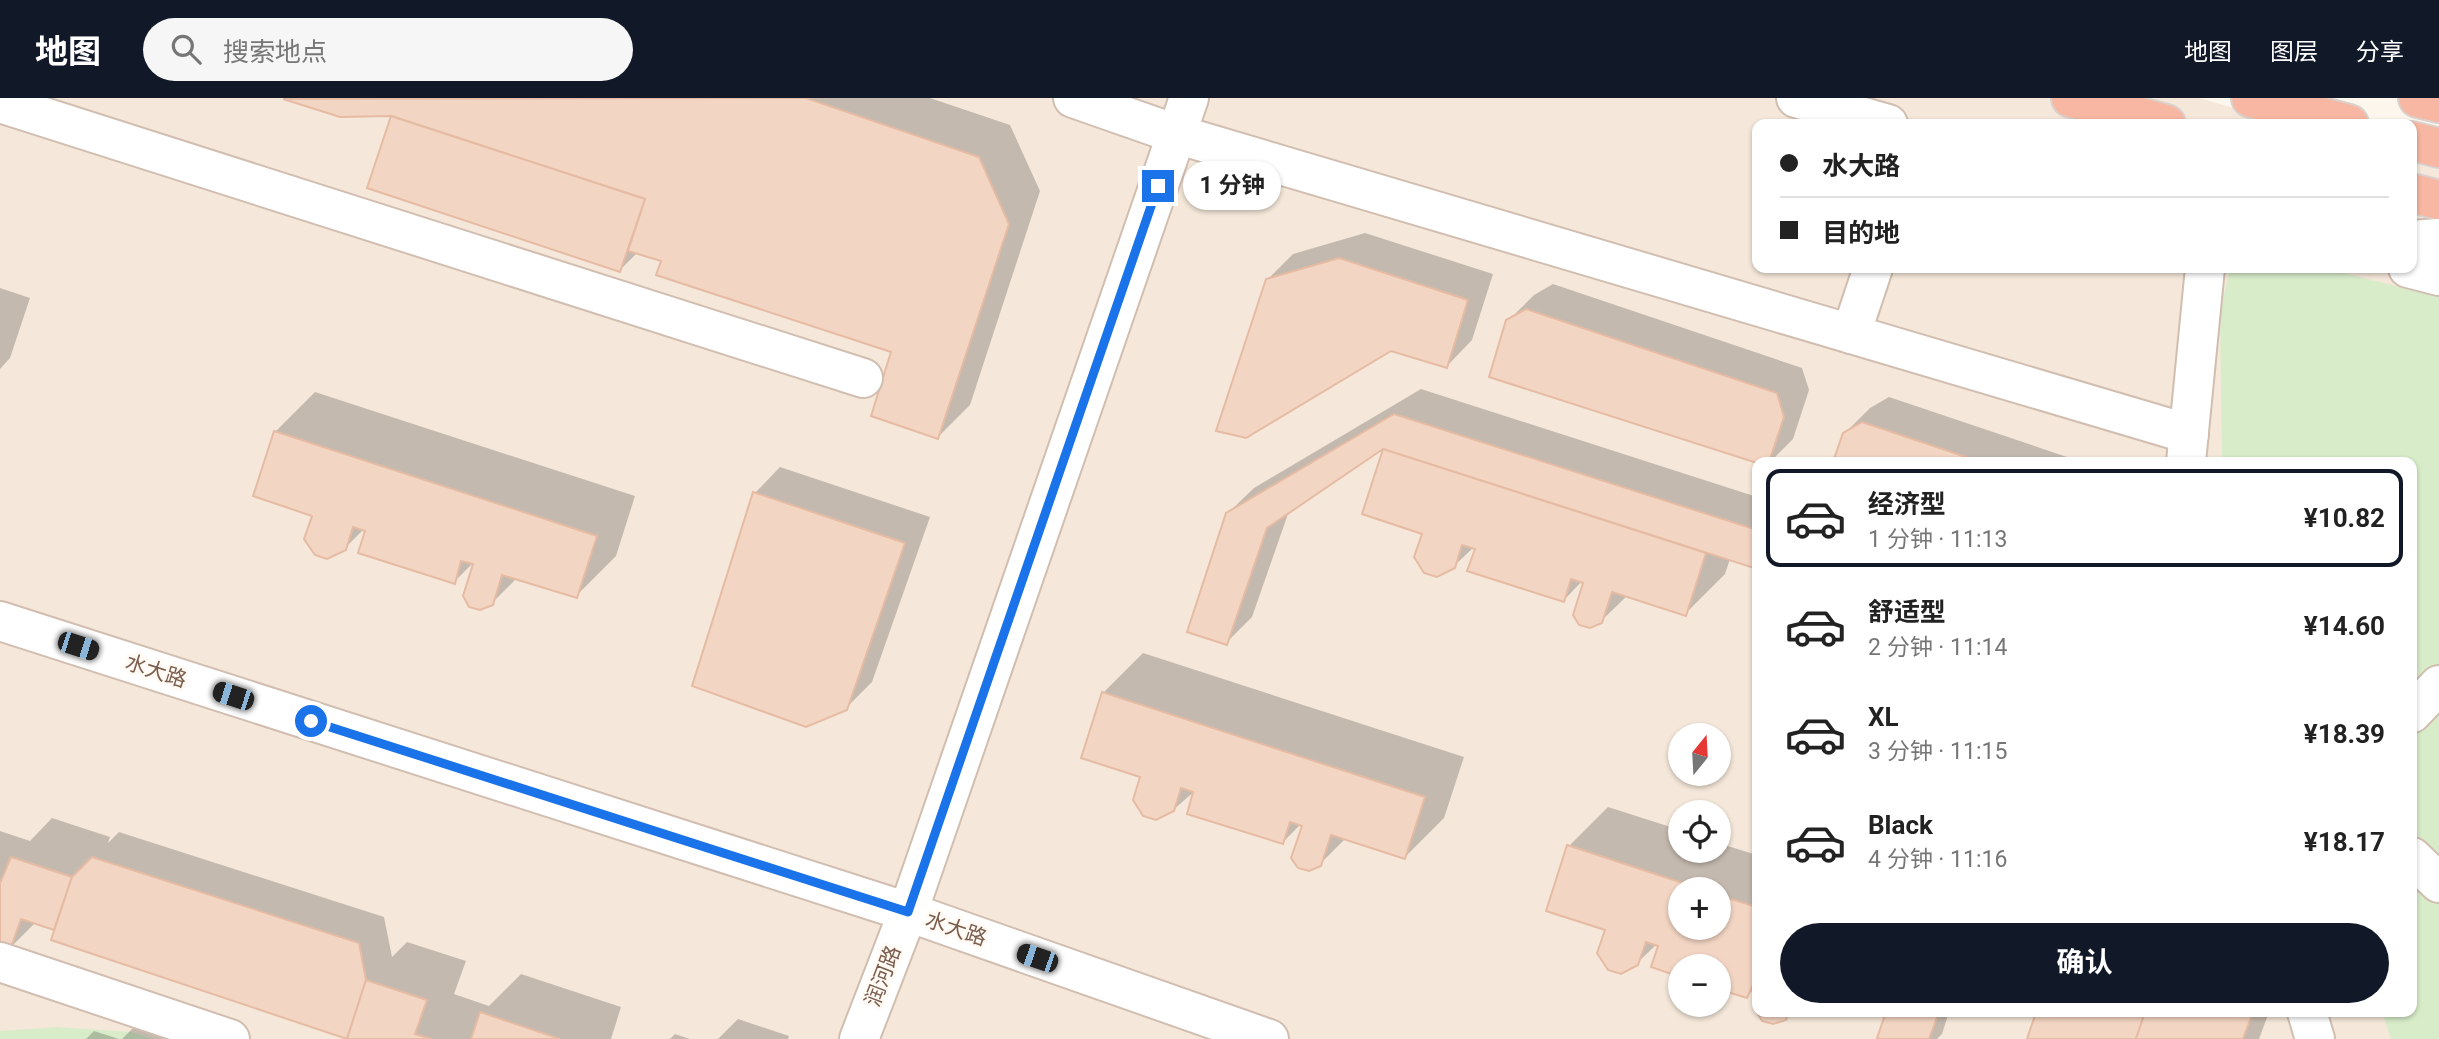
<!DOCTYPE html>
<html lang="zh">
<head>
<meta charset="utf-8">
<style>
  :root { --surface:#fff; --page:#f6f6f6; --text:#222; --muted:#767676; --line:#e0e0e0; --accent:#111827 }
  body { margin:0; font-family:Roboto,"Noto Sans SC",sans-serif; background:var(--page); color:var(--text); height:100vh; display:flex; flex-direction:column; font-size:26px; white-space:nowrap }
  * { box-sizing:border-box; margin:0 }
  p { font-size:23px; color:var(--muted) }
  .icon { flex:none; width:38px; height:38px; fill:none; stroke:currentColor; stroke-width:2; stroke-linecap:round; stroke-linejoin:round }
  .map { position:relative; flex:1; overflow:hidden }
  .drawer { position:absolute; left:1752px; top:359px; width:665px; height:560px; display:flex; flex-direction:column; background:var(--surface); border-radius:14px; box-shadow:0 2px 5px #0004 }
  .drawer>* { flex:none }
  .guide { position:absolute; left:1752px; top:21px; width:665px; height:154px; border-radius:14px; box-shadow:0 2px 5px #0004; display:grid; align-content:center; height:154px; padding:0 28px; background:var(--surface) }
  .needle { width:46px; rotate:18deg }
  .fabs { position:absolute; left:1668px; top:625px; display:grid; gap:14px }
  .fabs a { display:grid; place-items:center; width:63px; height:63px; border-radius:50%; background:var(--surface); box-shadow:0 2px 5px #0004; font-size:35px }
  .end { position:absolute; width:32px; height:32px; margin:-16px; border:9px solid #1a73e8; background:#fff; box-shadow:0 0 0 4px #fff }
  .from { border-radius:50% }
  .bubble { position:absolute; height:49px; border-radius:24px; background:var(--surface); box-shadow:0 2px 5px #0004; font-size:23px; font-weight:700; line-height:49px; text-align:center }
  .car { position:absolute; width:21px; height:42px; margin:-21px -10px; border-radius:9px; box-shadow:0 0 5px 2px #0007; background:linear-gradient(#222 24%,#8ab4d8 0 40%,#222 0 76%,#8ab4d8 0 86%,#222 0) }
  .guide b { display:flex; align-items:center; gap:24px; height:66px; font-size:26px }
  .guide b+b { border-top:2px solid var(--line) }
  .guide i { width:18px; height:18px; background:var(--text) }
  ul { padding:12px 0 0; list-style:none }
  li { display:flex; align-items:center; gap:21px; height:98px; margin:0 14px 10px; padding:0 14px; border:4px solid transparent; border-radius:14px }
  li div { flex:1 }
  li b { display:block; font-size:26px }
  li em { font-style:normal; font-weight:700 }
  li.selected { border-color:var(--accent) }
  li>.icon { width:63px; height:63px; stroke-width:1.5 }
  .action { display:flex; gap:14px; margin-top:auto; padding:14px 28px }
  .action a { flex:1; height:80px; border-radius:42px; background:var(--accent); color:#fff; font-size:28px; font-weight:700; line-height:80px; text-align:center }
  header { display:flex; align-items:center; gap:42px; box-sizing:border-box; height:98px; padding:0 35px; background:var(--accent); color:#fff }
  header strong { font-size:33px }
  nav { display:flex; gap:38px; margin-inline-start:auto; font-size:24px }
  .search { width:490px; height:63px; background:var(--page); display:flex; align-items:center; gap:18px; box-sizing:border-box; padding:0 24px; border-radius:38px; color:var(--muted); font-size:26px }
  .map>svg:first-child { display:block }
  .residential { fill:#f5e8da; fill-rule:evenodd }
  .green { fill:#d8ecc9 }
  .shadow { fill:#0003; fill-rule:evenodd }
  .building { fill:#f3d5c3; stroke:#e6bba3; stroke-width:2 }
  .lines { fill:none; stroke-linecap:round; stroke-linejoin:round }
  .minor-casing { stroke:#d1beb0; stroke-width:42 }
  .highway-casing { stroke:#dad1cd; stroke-width:42 }
  .minor { stroke:#fff; stroke-width:38 }
  .highway { stroke:#f7b7a3; stroke-width:38 }
  .route { stroke:#1a73e8; stroke-width:9 }
  .labels { text-anchor:middle; stroke-width:6; stroke-linejoin:round; paint-order:stroke }
  .street-label { font-size:21px; fill:#7a5c4d; stroke:#fffaf3 }
</style>
</head>
<body>
<header>
<strong>地图</strong>
<div class="search"><svg class="icon" aria-label="search" viewBox="0 0 24 24"><circle cx="10" cy="10" r="6"/><path d="M15 15l6 6"/></svg>搜索地点</div>
<nav><a>地图</a><a>图层</a><a>分享</a></nav>
</header>
<div class="map">
<svg width="2439" height="941" viewBox="0 0 2439 941">
  <rect width="100%" height="100%" fill="#fdf6ec"/>
  <path class="residential" d="M0,0H2199L2288,26H1757V170H2412V63L2439,71V941H0ZM1757,364H2412V914H1757ZM1680,637H1718V676H1680ZM1680,714H1718V752H1680ZM1680,791H1718V830H1680ZM1680,868H1718V906H1680Z"/>
  <g class="green">
    <path d="M2230,170H2324L2439,199V941H2391L2382,914H2412V364H2222L2220,214Z"/>
    <path d="M57,929L131,934L153,941H0V933Z"/>
  </g>
  <g class="shadow">
    <path d="M286,0H930L1010,27L1040,93L970,307L938,339L894,253L638,154L620,172L394,16L341,18Z"/>
    <path d="M1365,135L1493,176L1472,242L1447,268L1391,251L1267,182L1293,156Z"/>
    <path d="M1553,186L1802,270L1809,292L1793,341L1770,364H1760L1508,223L1534,197Z"/>
    <path d="M0,190L30,200L10,260L0,271Z"/>
    <path d="M1421,291L1757,399V469L1730,461L1725,476L1685,516L1628,497L1601,523L1586,479L1564,502L1477,450L1474,449L1454,468L1424,435L1364,415L1387,347L1289,413L1252,519L1226,545L1227,416L1254,390Z"/>
    <path d="M315,294L635,398L616,458L576,498L517,480L492,505L477,461L454,484L369,426L345,450L314,416L275,334Z"/>
    <path d="M1889,299L2082,364H1835L1844,336L1870,310Z"/>
    <path d="M780,369L930,419L872,584L846,610L755,395Z"/>
    <path d="M1143,555L1464,659L1444,720L1405,759L1346,740L1320,766L1305,722L1283,744L1196,692L1173,712L1143,678L1083,658L1104,594Z"/>
    <path d="M1608,709L1680,732V752H1718V745L1757,757V888L1747,898L1718,868H1680V877L1657,846L1637,865L1607,831L1569,748ZM1680,791H1718V830H1680Z"/>
    <path d="M52,720L110,739L108,745L119,734L384,819L392,859L407,844L466,863L454,896L489,908L521,876L621,909L611,941H352L59,824L53,830L36,824L10,850L0,847V733L30,743Z"/>
    <path d="M1888,914H1949L1942,936L1937,941H1886L1879,939Z"/>
    <path d="M2038,914H2269L2259,941H2029Z"/>
    <path d="M738,921L789,938L788,941H718Z"/>
    <path d="M133,930L166,941H122Z"/>
    <path d="M94,933L119,941H86Z"/>
    <path d="M675,936L690,941H670Z"/>
  </g>
  <g class="building">
    <path d="M806,0L979,59L1009,126L938,341L871,318L891,254L656,177L661,163L628,153L645,101L391,18L340,19L283,1Z"/>
    <path d="M391,18L645,101L620,174L367,90Z"/>
    <path d="M1339,160L1468,202L1447,270L1391,253L1246,340L1216,333L1266,181Z"/>
    <path d="M1526,211L1777,295L1784,319L1769,364L1757,365L1489,279L1506,222Z"/>
    <path d="M1394,316L1757,432V471L1383,351L1267,430L1227,547L1187,534L1226,415Z"/>
    <path d="M1862,324L1981,364H1833L1843,335Z"/>
    <path d="M274,333L597,438L577,500L502,477L493,507L480,512L469,509L463,498L473,466L461,463L455,486L358,455L365,433L353,429L346,452L327,461L315,457L304,441L312,418L253,398Z"/>
    <path d="M1383,351L1706,455L1686,518L1612,494L1602,525L1590,530L1579,527L1573,517L1583,485L1571,481L1564,504L1467,473L1475,451L1462,447L1455,470L1437,479L1424,475L1414,459L1422,436L1362,416Z"/>
    <path d="M753,394L905,445L847,612L806,629L692,588Z"/>
    <path d="M1102,594L1425,699L1405,761L1331,737L1321,768L1309,773L1298,770L1291,760L1302,728L1290,724L1283,746L1187,716L1193,694L1181,690L1174,713L1156,722L1143,718L1133,702L1140,679L1081,660Z"/>
    <path d="M1567,747L1701,791H1680V830H1718V797L1757,809V878L1747,900L1718,891V868H1680V879L1651,869L1658,848L1646,844L1638,867L1621,876L1608,872L1597,855L1605,832L1546,813Z"/>
    <path d="M11,759L72,779L54,832L21,821L10,852L0,849V785Z"/>
    <path d="M92,759L359,845L366,882L347,941L51,842L72,779Z"/>
    <path d="M366,882L427,902L415,936L431,941H347Z"/>
    <path d="M1757,910V914H1789L1786,922L1773,926L1762,923L1756,913Z"/>
    <path d="M480,914L560,941H471Z"/>
    <path d="M1886,914H1939L1929,941H1880L1877,940Z"/>
    <path d="M2036,914H2145L2136,941H2027Z"/>
    <path d="M2145,914H2253L2243,941H2136Z"/>
  </g>
  <g class="lines">
    <g class="minor-casing">
      <g id="minor">
        <path d="M1073,0L1176,36L2189,336"/>
        <path d="M1796,0L1888,26"/>
        <path d="M0,5L863,280"/>
        <path d="M2412,142L2439,140"/>
        <path d="M2408,170L2439,178"/>
        <path d="M1851,236L1873,170"/>
        <path d="M2186,364L2205,170"/>
        <path d="M0,523L908,814L1269,941"/>
        <path d="M2412,615L2439,587"/>
        <path d="M2412,759L2439,785"/>
        <path d="M0,864L230,941"/>
        <path d="M2307,914L2315,941"/>
        <path d="M859,941L908,814L1189,0"/>
      </g>
    </g>
    <g class="highway-casing">
      <g id="highway">
        <path d="M2071,0L2166,26"/>
        <path d="M2251,0L2349,26"/>
        <path d="M2418,0L2439,5"/>
        <path d="M2412,43L2439,50"/>
        <path d="M2412,95L2439,102"/>
      </g>
    </g>
    <use href="#minor" class="minor"/>
    <use href="#highway" class="highway"/>
  </g>
  <g class="lines">
    <path class="route" d="M311,623L908,814L1158,88"/>
  </g>
  <g class="labels">
    <g class="street-label">
      <text transform="translate(156 573) rotate(18)" y="7">水大路</text>
      <text transform="translate(956 831) rotate(19)" y="7">水大路</text>
      <text transform="translate(883 878) rotate(-69)" y="7">润河路</text>
    </g>
  </g>
</svg>
<div class="fabs">
<a><svg class="needle" viewBox="-14 -14 28 28"><path d="M0-13l5 13h-10z" fill="#e53935"/><path d="M0 13l5-13h-10z" fill="#767676"/></svg></a>
<a><svg class="icon" aria-label="locate" viewBox="0 0 24 24"><circle cx="12" cy="12" r="6"/><path d="M12 2v4M12 18v4M2 12h4M18 12h4"/></svg></a>
<a>+</a>
<a>−</a>
</div>
<i class="end from" style="left:311px;top:623px"></i>
<i class="end" style="left:1158px;top:88px"></i>
<div class="bubble" style="left:1183px;top:63px;width:98px">1 分钟</div>
<i class="car" style="left:78px;top:548px;rotate:108deg"></i>
<i class="car" style="left:233px;top:598px;rotate:288deg"></i>
<i class="car" style="left:1037px;top:860px;rotate:289deg"></i>
<div class="guide">
<b><i class="from"></i>水大路</b>
<b><i></i>目的地</b>
</div>
<section class="drawer">
<ul>
<li class="selected"><svg class="icon" aria-label="car" viewBox="0 0 24 24"><path d="M5 17H2v-5l4-1 3-4h7l3 4 3 1v5h-3M9 17h6M6 11h13"/><circle cx="7" cy="17" r="2"/><circle cx="17" cy="17" r="2"/></svg><div><b>经济型</b><p>1 分钟 · 11:13</p></div><em>¥10.82</em></li>
<li><svg class="icon" aria-label="car" viewBox="0 0 24 24"><path d="M5 17H2v-5l4-1 3-4h7l3 4 3 1v5h-3M9 17h6M6 11h13"/><circle cx="7" cy="17" r="2"/><circle cx="17" cy="17" r="2"/></svg><div><b>舒适型</b><p>2 分钟 · 11:14</p></div><em>¥14.60</em></li>
<li><svg class="icon" aria-label="car" viewBox="0 0 24 24"><path d="M5 17H2v-5l4-1 3-4h7l3 4 3 1v5h-3M9 17h6M6 11h13"/><circle cx="7" cy="17" r="2"/><circle cx="17" cy="17" r="2"/></svg><div><b>XL</b><p>3 分钟 · 11:15</p></div><em>¥18.39</em></li>
<li><svg class="icon" aria-label="car" viewBox="0 0 24 24"><path d="M5 17H2v-5l4-1 3-4h7l3 4 3 1v5h-3M9 17h6M6 11h13"/><circle cx="7" cy="17" r="2"/><circle cx="17" cy="17" r="2"/></svg><div><b>Black</b><p>4 分钟 · 11:16</p></div><em>¥18.17</em></li>
</ul>
<div class="action"><a>确认</a></div>
</section>
</div>
</body>
</html>
